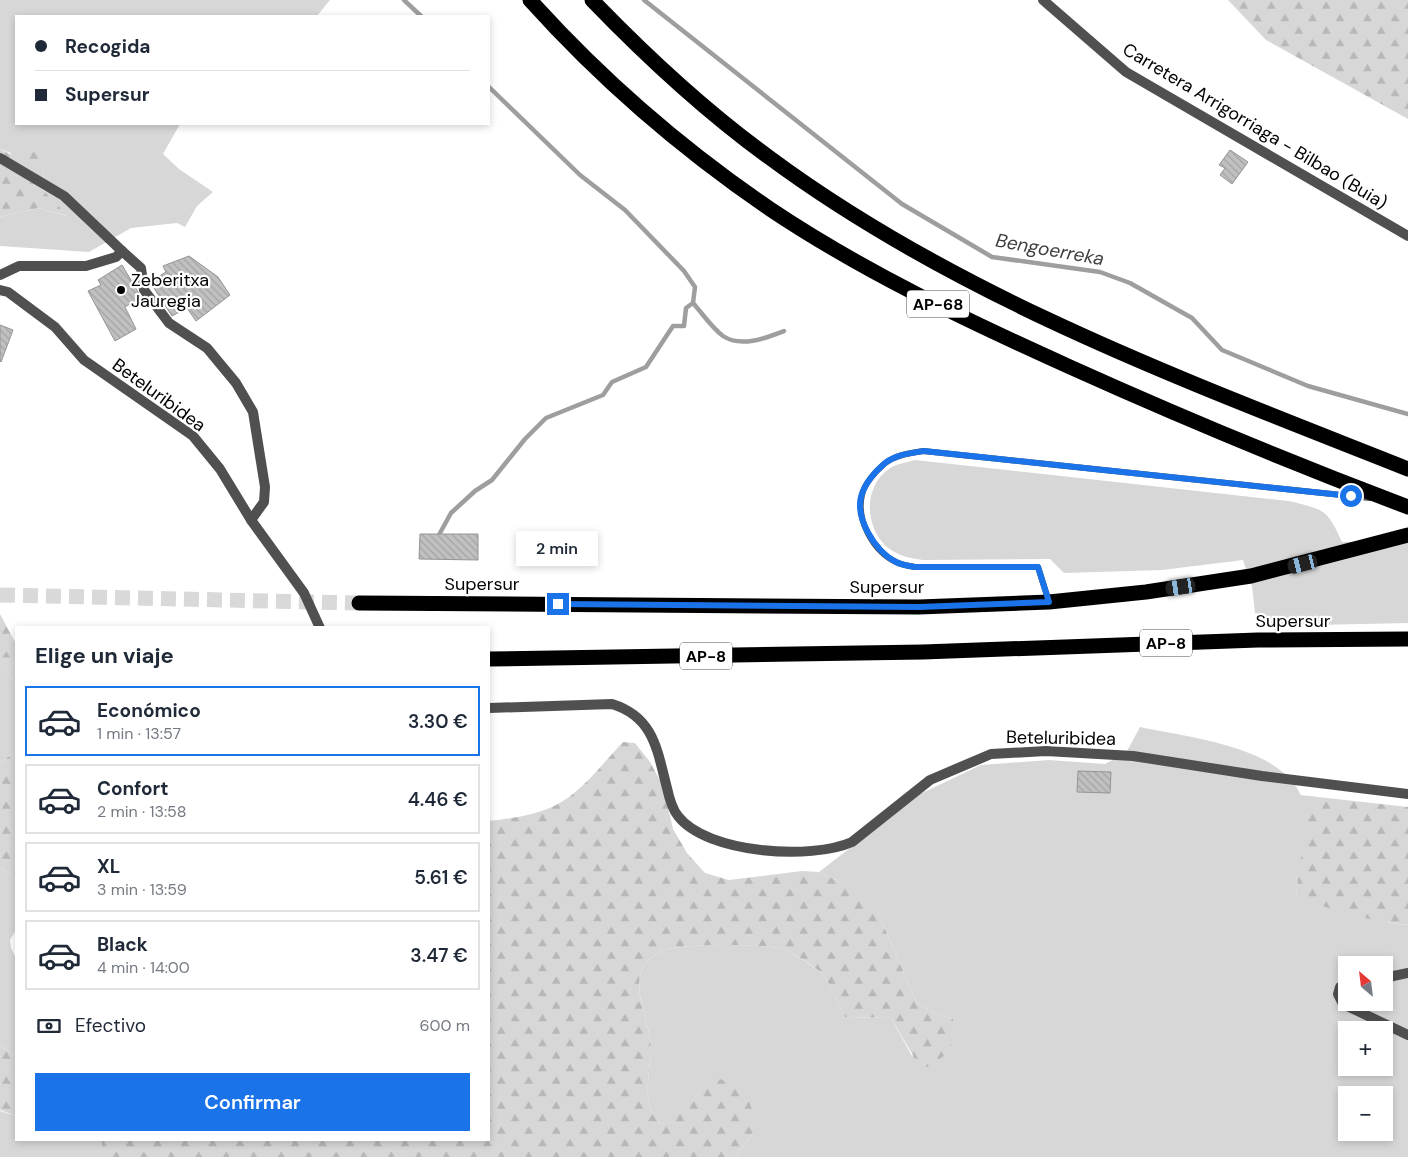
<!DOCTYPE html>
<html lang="es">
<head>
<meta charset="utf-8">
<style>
  :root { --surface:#fff; --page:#f2f2f3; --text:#1f2937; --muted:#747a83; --line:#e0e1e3; --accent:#1a73e8 }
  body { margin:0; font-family:"DM Sans",sans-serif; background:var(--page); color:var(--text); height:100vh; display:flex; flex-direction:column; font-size:19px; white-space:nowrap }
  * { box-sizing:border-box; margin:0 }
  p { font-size:16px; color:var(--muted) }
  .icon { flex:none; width:28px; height:28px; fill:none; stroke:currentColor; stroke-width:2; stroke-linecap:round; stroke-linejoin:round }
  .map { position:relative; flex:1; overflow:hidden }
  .details { position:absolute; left:15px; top:626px; width:475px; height:515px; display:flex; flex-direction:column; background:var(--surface); border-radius:0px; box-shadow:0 2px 8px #0003 }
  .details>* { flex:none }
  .hud { position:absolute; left:15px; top:15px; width:475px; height:110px; border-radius:0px; box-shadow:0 2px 8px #0003; display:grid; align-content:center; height:110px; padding:0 20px; background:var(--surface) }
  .needle { width:32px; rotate:332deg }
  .fabs { position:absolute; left:1338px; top:956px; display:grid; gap:10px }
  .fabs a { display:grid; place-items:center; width:55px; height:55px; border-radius:0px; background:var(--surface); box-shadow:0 2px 8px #0003; font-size:25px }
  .end { position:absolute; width:22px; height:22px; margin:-11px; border:6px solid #1a73e8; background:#fff; box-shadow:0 0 0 2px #fff }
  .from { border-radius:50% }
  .bubble { position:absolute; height:35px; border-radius:0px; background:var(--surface); box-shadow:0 2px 8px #0003; font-size:16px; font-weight:600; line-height:35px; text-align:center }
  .car { position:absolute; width:15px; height:30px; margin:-15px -8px; border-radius:6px; box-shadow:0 0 4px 1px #0007; background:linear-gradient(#222 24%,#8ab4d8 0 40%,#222 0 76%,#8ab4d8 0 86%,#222 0) }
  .hud b { display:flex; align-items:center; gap:18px; height:48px; font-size:19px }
  .hud b+b { border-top:1px solid var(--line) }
  .hud i { width:12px; height:12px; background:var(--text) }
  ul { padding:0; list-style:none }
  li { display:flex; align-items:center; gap:15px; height:70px; margin:0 10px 8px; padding:0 10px; border:2px solid var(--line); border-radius:0px }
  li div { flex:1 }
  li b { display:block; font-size:19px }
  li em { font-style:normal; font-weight:600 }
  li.on { border-color:var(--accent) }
  li>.icon { width:45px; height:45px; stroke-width:1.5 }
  h2 { padding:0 20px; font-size:22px; line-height:60px }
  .pay { display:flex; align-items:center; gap:12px; height:55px; padding:0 20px; font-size:19px }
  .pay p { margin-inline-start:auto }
  .action { display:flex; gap:10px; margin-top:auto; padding:10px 20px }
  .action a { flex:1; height:58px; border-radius:0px; background:var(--accent); color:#fff; font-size:20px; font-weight:600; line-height:58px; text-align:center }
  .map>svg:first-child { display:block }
  .grass { fill:#d7d7d7; fill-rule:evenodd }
  .forest { fill:url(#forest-firs) }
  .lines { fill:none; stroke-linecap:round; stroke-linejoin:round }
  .stream { stroke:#9e9e9e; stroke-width:4.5 }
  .building { fill:url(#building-back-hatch); stroke:#949494 }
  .motorway-tunnel { stroke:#d9d9d9; stroke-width:15; stroke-dasharray:15 8; stroke-linecap:butt }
  .service { stroke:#505050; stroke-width:6 }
  .minor { stroke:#505050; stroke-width:10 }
  .tertiary { stroke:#505050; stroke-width:10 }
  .motorway { stroke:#000; stroke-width:15 }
  .route { stroke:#1a73e8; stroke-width:6 }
  .poi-dot { fill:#000; stroke:#fff; stroke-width:2 }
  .labels { text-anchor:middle; stroke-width:4.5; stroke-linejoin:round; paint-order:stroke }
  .shield { fill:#fff; stroke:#4c4c4c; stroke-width:1 }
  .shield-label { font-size:16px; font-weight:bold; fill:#000 }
  .street-label { font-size:18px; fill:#000; stroke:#fff }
  .poi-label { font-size:18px; fill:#000; stroke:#fff; text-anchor:start }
  .water-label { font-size:19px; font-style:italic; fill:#3f3f3f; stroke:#fff }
</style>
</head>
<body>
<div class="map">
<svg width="1408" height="1157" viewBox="0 0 1408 1157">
  <defs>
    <pattern id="forest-firs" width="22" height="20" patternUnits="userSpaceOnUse" patternTransform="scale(1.25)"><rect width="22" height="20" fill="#d7d7d7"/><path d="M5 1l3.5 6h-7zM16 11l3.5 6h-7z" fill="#b7b7b7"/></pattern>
    <pattern id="building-back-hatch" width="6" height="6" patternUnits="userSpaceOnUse" patternTransform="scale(1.25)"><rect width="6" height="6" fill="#c0c0c0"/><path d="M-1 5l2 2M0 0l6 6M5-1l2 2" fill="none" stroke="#a3a3a3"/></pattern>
  </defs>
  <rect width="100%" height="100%" fill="#fff"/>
  <g class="grass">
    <path d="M0,0H330L317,16H16V124H180L163,154L179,169L213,192L197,206L185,227L177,223L131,228L89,252L0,246V217L38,208L67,216L44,191L43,165L0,149Z"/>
    <path d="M915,460L1289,501C1324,510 1327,508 1342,542H1408V623L1265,626L1263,616L1255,613L1252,586L1243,560L1162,570L1064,573L1050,559L923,560C910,558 898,556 887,547C862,525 864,479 896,465C902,463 909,462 915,460Z"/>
    <path d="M0,658L16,686V751L0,763Z"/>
    <path d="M1140,727C1193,739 1306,747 1306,820C1306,844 1299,871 1296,895L1390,923L1408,925V1157H735L753,1133L706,1085L673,1122L661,1124C641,1107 649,1075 651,1052C652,1025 632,996 642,969C646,960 656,953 665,950C683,944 769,943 786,950C794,954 815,967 821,973C831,984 838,1003 845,1017L891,1018L912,1056L953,1019L931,1012L916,1001L879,915L841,882L819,872L920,794L981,765L1049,760L1105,764L1126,753ZM1346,965H1384V1002H1346ZM1346,1030H1384V1068H1346ZM1346,1095H1384V1132H1346Z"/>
    <path d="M0,868L16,879V930L10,940L11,948L16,958V1056L0,1045Z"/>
    <path d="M0,1111L16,1116V1140H102V1157H0Z"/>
  </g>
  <g class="forest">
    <path d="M1228,0H1408V119L1266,40Z"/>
    <path d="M33,145L43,165L44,191L68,216L38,208L0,217V149L10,154Z"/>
    <path d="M0,614L16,644V686L0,658Z"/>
    <path d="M623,742L635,743L650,762L663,786L673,829L687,853L705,873L729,880L802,871L819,872L841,882L866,900L879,915L916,1001L931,1012L953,1019C953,1051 955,1050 927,1067L918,1064L891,1018L845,1017C838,1003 831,984 821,973C816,967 794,954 786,950C769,943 683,944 665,950C656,953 646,960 642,969C632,996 652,1025 651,1052C649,1075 641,1107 661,1124L672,1122L706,1085L720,1079L734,1085L749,1101L755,1118L753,1133L735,1157H102V1140H489V821C511,818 535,816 556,805C582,792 603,763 623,742Z"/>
    <path d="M16,751V879L0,868V763Z"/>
    <path d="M1300,795L1408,807V925C1370,921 1330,911 1296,895L1306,818Z"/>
    <path d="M0,1045L16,1056V1116L0,1110Z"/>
  </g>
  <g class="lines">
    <g class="stream">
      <path d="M404,0L421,16"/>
      <path d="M644,0L902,204L992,257L1100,272L1130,283L1192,318L1222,350L1308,386L1408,414"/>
      <path d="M489,87L580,175L625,210L684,271L695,287L693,303C702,313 712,328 723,336C741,348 766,338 784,331"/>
      <path d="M440,533L451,513L475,491L492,480L525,439L546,418L603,395L612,382L646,367L673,326H684L686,308L693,303"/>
    </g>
  </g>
  <g class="building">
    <path d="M1230,150L1248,162L1232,184L1220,175L1225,168L1219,165Z"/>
    <path d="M189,256L218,277L230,295L196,321L187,308L172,316L150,282L166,272L163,266Z"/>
    <path d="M122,265L141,297L125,307L136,329L115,341L88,291L101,285L98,280Z"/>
    <path d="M0,325L13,330L1,362L0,361Z"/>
    <path d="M420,534H478V560L419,559Z"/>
    <path d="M1078,771L1111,772L1110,793L1077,792Z"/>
  </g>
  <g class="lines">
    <g class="motorway-tunnel">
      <path d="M0,595L359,603"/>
      <path d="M0,665H16"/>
    </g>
    <path class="service" d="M1049,602L1038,567H915C909,566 902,565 896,562C873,551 856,520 862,495C864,484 876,471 884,464C895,455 910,453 923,451L1370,498"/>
    <g class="minor">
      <path d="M0,158L64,196L122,251L116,257L86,266H19L0,275"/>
      <path d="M122,251L141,268L144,290L169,323L207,348L236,383L253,412L265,487L264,502L251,520"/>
      <path d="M0,290L8,292L55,327L84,360L193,436L220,469L251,520L304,593L320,628"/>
      <path d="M489,708L612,704C654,717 657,750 667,788C669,797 672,809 678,816C707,854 812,860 852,842L930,780L991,754L1046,751L1133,756L1262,776L1408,794"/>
      <path d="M1384,978L1408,973"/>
      <path d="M1346,985L1340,987L1338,994L1343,1004L1408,1035"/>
    </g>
    <path class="tertiary" d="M1043,0L1126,72L1408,236"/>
    <g class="motorway">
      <path d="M530,0C601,79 682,149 770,209C864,272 968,321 1070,367C1181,417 1294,464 1408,507"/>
      <path d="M592,0C647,57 705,111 770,158C961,299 1189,382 1408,469"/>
      <path d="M359,603L919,607L1049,602L1146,592L1251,576L1408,535"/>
      <path d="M489,659L923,652L1258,640L1408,639"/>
    </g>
  </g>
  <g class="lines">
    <path class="route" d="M558,604L919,607L1049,602L1038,567H915C909,566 902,565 896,562C875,552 852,515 863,491C867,481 876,471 884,464C895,455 910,453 924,451L1351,496"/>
  </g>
  <circle class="poi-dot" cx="121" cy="290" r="5"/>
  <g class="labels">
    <g class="shield">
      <rect x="907" y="290.5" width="62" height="27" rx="4"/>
      <rect x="1140" y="629.5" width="52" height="27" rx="4"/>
      <rect x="680" y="642.5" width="52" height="27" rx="4"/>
    </g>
    <g class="shield-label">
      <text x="938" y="310">AP-68</text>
      <text x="1166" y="649">AP-8</text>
      <text x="706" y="662">AP-8</text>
    </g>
    <g class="street-label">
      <text transform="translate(1255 126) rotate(31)" y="6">Carretera Arrigorriaga - Bilbao (Buia)</text>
      <text transform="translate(159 395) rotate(36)" y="6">Beteluribidea</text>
      <text x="482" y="590">Supersur</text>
      <text x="887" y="593">Supersur</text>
      <text x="1293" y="627">Supersur</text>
      <text transform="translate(1061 738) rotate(1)" y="6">Beteluribidea</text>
    </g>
    <g class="poi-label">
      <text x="131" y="286">Zeberitxa<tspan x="131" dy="21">Jauregia</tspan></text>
    </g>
    <g class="water-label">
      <text transform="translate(1050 249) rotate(10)" y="7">Bengoerreka</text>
    </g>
  </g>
</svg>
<div class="fabs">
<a><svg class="needle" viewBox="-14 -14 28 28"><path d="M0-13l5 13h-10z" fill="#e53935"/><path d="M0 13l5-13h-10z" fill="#747a83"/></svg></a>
<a>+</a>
<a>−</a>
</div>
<i class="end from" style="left:1351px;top:496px"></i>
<i class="end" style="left:558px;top:604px"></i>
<div class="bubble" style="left:516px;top:531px;width:82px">2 min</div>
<i class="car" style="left:1303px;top:564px;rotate:256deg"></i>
<i class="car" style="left:1181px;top:587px;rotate:261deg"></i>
<div class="hud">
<b><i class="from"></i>Recogida</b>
<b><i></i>Supersur</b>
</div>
<section class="details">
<h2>Elige un viaje</h2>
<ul>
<li class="on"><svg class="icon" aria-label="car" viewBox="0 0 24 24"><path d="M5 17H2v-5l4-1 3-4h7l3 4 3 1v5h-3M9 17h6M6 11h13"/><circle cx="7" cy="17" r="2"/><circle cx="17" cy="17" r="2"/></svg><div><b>Económico</b><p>1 min · 13:57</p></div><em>3.30 €</em></li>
<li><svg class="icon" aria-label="car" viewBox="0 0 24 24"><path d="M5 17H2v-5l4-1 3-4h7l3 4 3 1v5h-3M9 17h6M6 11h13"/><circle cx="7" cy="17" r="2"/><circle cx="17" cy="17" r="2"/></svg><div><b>Confort</b><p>2 min · 13:58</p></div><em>4.46 €</em></li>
<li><svg class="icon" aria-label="car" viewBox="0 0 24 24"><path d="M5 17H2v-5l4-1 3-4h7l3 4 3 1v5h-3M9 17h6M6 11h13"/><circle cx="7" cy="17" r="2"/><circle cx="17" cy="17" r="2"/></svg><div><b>XL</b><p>3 min · 13:59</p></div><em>5.61 €</em></li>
<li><svg class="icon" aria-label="car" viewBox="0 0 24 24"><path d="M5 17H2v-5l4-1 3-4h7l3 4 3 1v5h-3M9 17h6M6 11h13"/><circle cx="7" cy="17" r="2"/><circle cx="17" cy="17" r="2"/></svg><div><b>Black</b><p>4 min · 14:00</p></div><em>3.47 €</em></li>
</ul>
<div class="pay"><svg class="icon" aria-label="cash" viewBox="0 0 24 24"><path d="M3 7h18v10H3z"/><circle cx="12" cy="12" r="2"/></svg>Efectivo<p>600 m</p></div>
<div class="action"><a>Confirmar</a></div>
</section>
</div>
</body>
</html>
